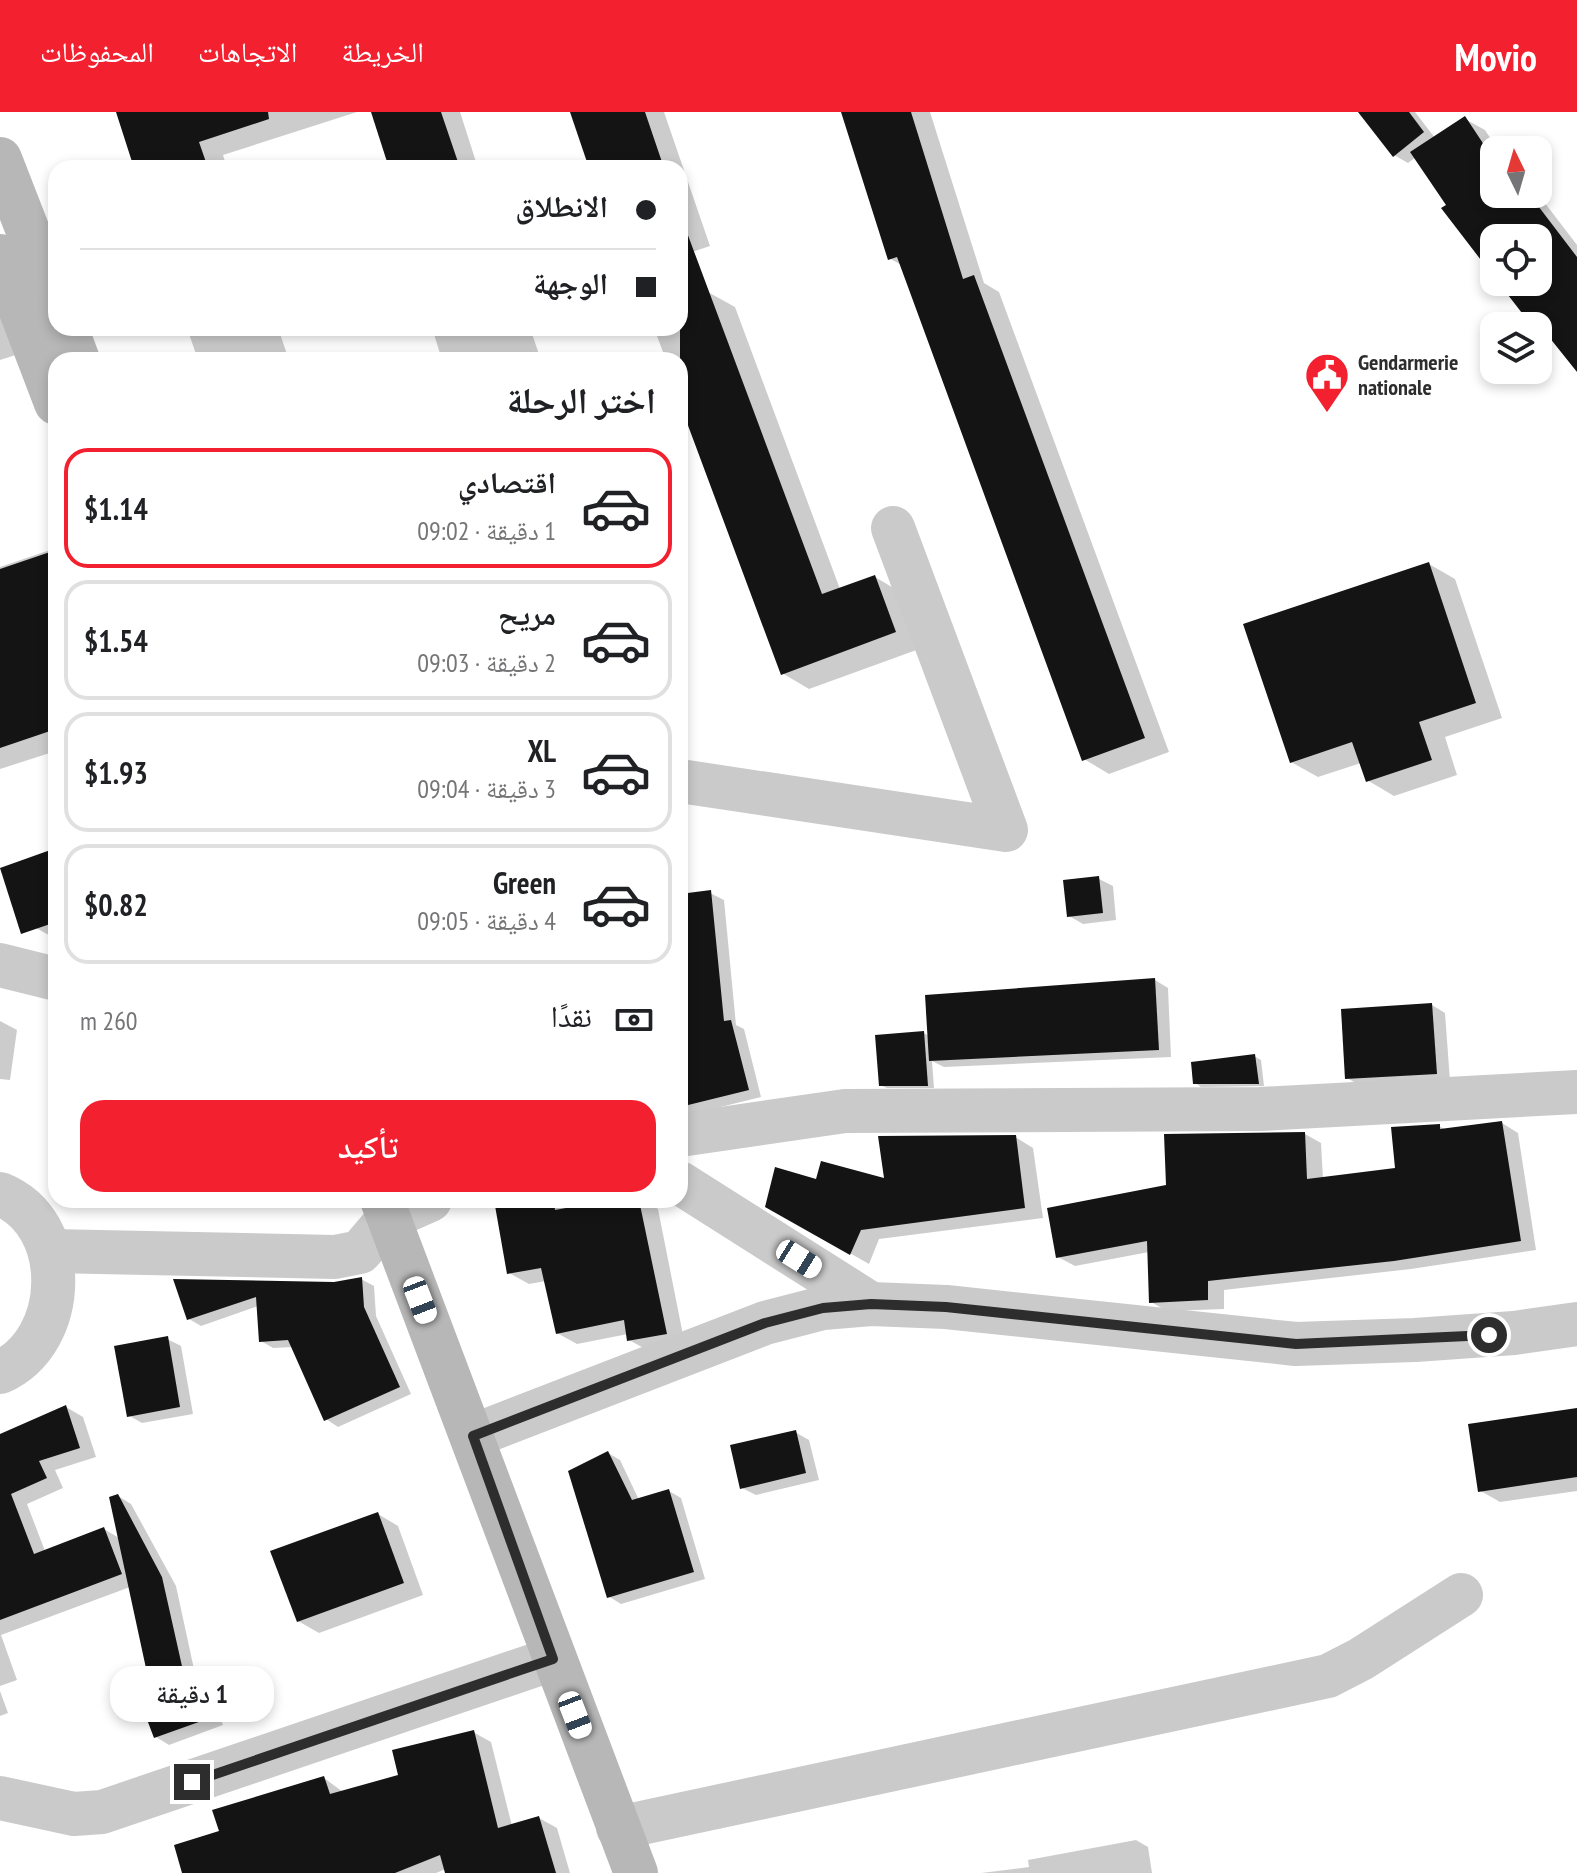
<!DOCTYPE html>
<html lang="ar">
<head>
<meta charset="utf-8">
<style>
  :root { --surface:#fff; --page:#f6f6f6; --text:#202124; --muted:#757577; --line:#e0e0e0; --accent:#f3202f }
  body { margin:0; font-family:"PT Sans Narrow","Noto Naskh Arabic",sans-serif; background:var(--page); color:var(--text); direction:rtl; height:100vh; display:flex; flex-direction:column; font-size:30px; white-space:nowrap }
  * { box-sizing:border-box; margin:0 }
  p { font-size:26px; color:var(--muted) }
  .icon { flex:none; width:44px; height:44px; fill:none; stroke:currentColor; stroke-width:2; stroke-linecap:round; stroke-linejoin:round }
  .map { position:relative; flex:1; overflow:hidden; direction:ltr }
  .side { position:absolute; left:48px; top:240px; width:640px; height:856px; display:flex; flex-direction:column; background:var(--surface); border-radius:24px; box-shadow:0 4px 12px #0003; direction:rtl }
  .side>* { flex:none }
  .guide { position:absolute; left:48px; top:48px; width:640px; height:176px; border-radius:24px; box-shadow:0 4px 12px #0003; direction:rtl; display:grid; align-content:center; height:176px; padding:0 32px; background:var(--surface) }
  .needle { width:52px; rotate:355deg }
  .controls { position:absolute; left:1480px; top:24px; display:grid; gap:16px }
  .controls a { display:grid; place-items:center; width:72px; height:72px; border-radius:16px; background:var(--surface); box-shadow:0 4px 12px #0003; font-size:40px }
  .end { position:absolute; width:36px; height:36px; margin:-18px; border:10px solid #2d2d2d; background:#fff; box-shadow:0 0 0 4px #fff }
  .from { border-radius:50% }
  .bubble { position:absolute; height:56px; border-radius:24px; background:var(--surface); box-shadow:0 4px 12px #0003; font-size:26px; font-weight:600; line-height:56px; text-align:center; direction:rtl }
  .car { position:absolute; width:24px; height:48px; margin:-24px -12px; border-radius:10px; box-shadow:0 0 6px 2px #0007; background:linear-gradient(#fff 24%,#345 0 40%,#fff 0 76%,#345 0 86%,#fff 0) }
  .guide b { display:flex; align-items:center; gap:28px; height:76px; font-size:30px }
  .guide b+b { border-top:2px solid var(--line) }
  .guide i { width:20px; height:20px; background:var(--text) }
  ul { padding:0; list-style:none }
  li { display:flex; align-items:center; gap:24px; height:120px; margin:0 16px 12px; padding:0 16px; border:4px solid var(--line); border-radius:24px }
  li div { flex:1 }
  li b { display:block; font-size:30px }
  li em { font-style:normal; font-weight:600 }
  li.on { border-color:var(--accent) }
  li>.icon { width:72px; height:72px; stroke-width:1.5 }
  h2 { padding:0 32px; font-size:36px; line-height:96px }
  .pay { display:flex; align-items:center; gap:20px; height:88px; padding:0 32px; font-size:30px }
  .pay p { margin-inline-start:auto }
  .action { display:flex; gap:16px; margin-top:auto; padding:16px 32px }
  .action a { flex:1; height:92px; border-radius:24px; background:var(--accent); color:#fff; font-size:32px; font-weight:600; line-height:92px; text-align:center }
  header { display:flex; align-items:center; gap:48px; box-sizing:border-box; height:112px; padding:0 40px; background:var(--accent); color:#fff }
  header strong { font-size:38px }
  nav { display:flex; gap:44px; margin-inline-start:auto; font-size:28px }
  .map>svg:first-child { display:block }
  .shadow { fill:#0003 }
  .building { fill:#141414 }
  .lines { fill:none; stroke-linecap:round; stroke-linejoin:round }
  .minor { stroke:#cacaca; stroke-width:44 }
  .secondary { stroke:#b7b7b7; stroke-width:44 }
  .route { stroke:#2d2d2d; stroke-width:10 }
  .labels { text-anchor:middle; stroke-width:8; stroke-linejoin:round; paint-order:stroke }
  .poi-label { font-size:22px; font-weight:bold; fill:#2d2d2d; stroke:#fff; text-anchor:start }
</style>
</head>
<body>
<header>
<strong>Movio</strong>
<nav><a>الخريطة</a><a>الاتجاهات</a><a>المحفوظات</a></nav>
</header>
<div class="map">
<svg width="1577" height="1761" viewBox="0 0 1577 1761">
  <rect width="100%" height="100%" fill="#fff"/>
  <g class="shadow">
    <path d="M118,0H357L223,43L227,56H136Z"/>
    <path d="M373,0H460L478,56H392Z"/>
    <path d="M572,0H664L710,134L680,144V56H591Z"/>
    <path d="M843,0H930L984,171L999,180L1169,640L1109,662L1084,647L903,154L889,146Z"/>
    <path d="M1360,0H1415L1435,26L1465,7L1485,18L1498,38H1494V82H1538L1577,133V257L1549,221L1533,212L1501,170H1538V126H1494V161L1416,45L1408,51L1394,43Z"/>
    <path d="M0,144L28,239L0,248Z"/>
    <path d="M708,180L735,195L840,477L875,465L902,481L922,536L809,577L782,561L680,286V248H666L654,216H680V191Z"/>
    <path d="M187,216H278L289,248H198Z"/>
    <path d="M443,216H530L541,248H442L433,219Z"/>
    <path d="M56,436V639L0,657V455Z"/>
    <path d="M1429,452L1455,467L1502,606L1445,625L1457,663L1394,684L1367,668L1361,651L1318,665L1291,650Z"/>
    <path d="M56,738V827L36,816Z"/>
    <path d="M1099,767L1113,774L1116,808L1083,812L1069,804Z"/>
    <path d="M710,781L724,788L736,913L744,917L761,985L680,1005V784Z"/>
    <path d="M1155,868L1168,876L1171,945L944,955L932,949L934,976H887L880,973L924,921L929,924Z"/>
    <path d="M1432,893L1445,901L1450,969L1361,974L1347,966Z"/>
    <path d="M0,909L17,918L10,968L0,967Z"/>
    <path d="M1254,944L1261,948L1264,974L1201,975L1195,971Z"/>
    <path d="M1502,1011L1518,1021L1536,1138L1411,1157L1224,1178V1197L1167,1199L1151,1190L1149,1140L1075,1154L1058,1145L1168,1075L1305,1022L1321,1031L1323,1067L1398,1058L1439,1014L1446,1018Z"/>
    <path d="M1015,1025L1033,1036L1043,1106L879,1127L869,1152L767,1094L817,1069H886Z"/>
    <path d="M496,1088H563L572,1097L643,1088L658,1097L685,1233L649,1239L629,1228L628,1222L577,1232L557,1221L546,1169L529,1172L509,1161Z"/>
    <path d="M361,1167L374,1174L376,1204L411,1282L338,1315L326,1307L293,1235L273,1236L261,1229L258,1194L201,1214L189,1207L176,1170L335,1172Z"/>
    <path d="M167,1227L181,1234L193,1302L142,1311L128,1303Z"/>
    <path d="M66,1295L83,1305L96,1345L55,1358L63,1376L27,1392L45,1439L104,1417L119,1426L118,1384L131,1392L176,1474L197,1571L209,1578L223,1613L169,1633L156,1625L154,1586L130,1475L1,1523L17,1568L0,1574V1324Z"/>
    <path d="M1577,1298V1379L1500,1390L1479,1378Z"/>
    <path d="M795,1320L809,1328L819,1368L756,1383L742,1376Z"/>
    <path d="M608,1341L620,1348L639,1388L669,1379L681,1386L705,1467L621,1492L608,1484Z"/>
    <path d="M378,1402L398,1414L423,1483L319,1521L298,1509Z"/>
    <path d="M0,1579L8,1601L0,1604Z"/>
    <path d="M473,1620L491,1630L512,1714L539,1706L557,1716L570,1761H447L446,1757L436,1761H185L222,1721L324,1666L343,1680L401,1664Z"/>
    <path d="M1136,1728L1148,1735L1152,1761H981L1029,1755L1028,1748Z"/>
  </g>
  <g class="building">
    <path d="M116,0H268L269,7L199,30L208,56H134Z"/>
    <path d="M371,0H441L460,56H389Z"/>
    <path d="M570,0H645L664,56H589Z"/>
    <path d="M841,0H911L963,167L974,163L1145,626L1082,649L897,145L888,148Z"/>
    <path d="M1358,0H1409L1424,20L1393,45Z"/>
    <path d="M1465,4L1494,48V82H1529L1577,145V260L1537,210L1532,214L1498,170H1538V126H1494V165L1441,96L1446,93L1410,40Z"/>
    <path d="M686,118L822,482L875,463L896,520L781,563L680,292V119Z"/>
    <path d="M56,438V617L0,636V457Z"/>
    <path d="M1429,450L1476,591L1419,610L1432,648L1366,670L1352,630L1290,651L1243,512Z"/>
    <path d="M56,736V810L21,822L0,756Z"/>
    <path d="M1099,764L1103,801L1067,805L1063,768Z"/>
    <path d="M711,778L724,909L731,908L749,978L680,995V782Z"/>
    <path d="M1155,866L1159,938L929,949L925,883Z"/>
    <path d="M1432,891L1437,962L1345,967L1341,897Z"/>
    <path d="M924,919L928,974H879L875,923Z"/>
    <path d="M1255,942L1259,972H1193L1191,950Z"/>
    <path d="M1502,1009L1521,1129L1394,1149L1208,1169V1188L1149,1191L1147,1129L1056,1146L1047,1096L1166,1073L1164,1022L1305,1020L1307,1067L1395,1056L1391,1015L1440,1012V1017Z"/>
    <path d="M1016,1023L1025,1096L861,1118L850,1143L765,1095L775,1055L816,1067L821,1049L884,1066L878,1024Z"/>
    <path d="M494,1088H554L555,1098L610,1088H639L667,1222L627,1229L624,1208L556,1222L541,1156L507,1162Z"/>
    <path d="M362,1165L364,1195L400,1275L324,1309L288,1228L259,1230L256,1185L187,1208L173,1167L334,1170Z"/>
    <path d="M168,1224L180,1295L127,1305L114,1234Z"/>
    <path d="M66,1293L80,1336L39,1349L47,1366L11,1382L34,1442L104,1415L122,1462L0,1508V1322Z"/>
    <path d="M1577,1296V1365L1478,1380L1468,1312Z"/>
    <path d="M796,1318L806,1361L740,1377L730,1333Z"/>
    <path d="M608,1339L632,1388L669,1377L694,1460L607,1486L568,1359Z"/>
    <path d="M118,1382L162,1465L186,1572L196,1568L210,1606L154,1626L140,1589L152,1584L109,1385Z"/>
    <path d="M378,1400L404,1471L297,1510L270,1439Z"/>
    <path d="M474,1618L498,1716L539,1704L556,1761H445L440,1743L395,1761H182L174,1733L219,1719L212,1698L324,1664L330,1682L398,1663L392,1638Z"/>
  </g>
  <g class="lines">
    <g class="minor">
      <path d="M680,669L1006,718L893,416"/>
      <path d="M0,853L56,867"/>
      <path d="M680,1023L845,999L1260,997L1577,980"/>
      <path d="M680,1071L871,1192"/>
      <path d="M0,1082C73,1111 69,1230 0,1260"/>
      <path d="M50,1139L335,1145L360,1140L389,1106L430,1088"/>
      <path d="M473,1324L765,1211L823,1196L871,1192L946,1195L1296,1232L1415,1228L1514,1221L1577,1212"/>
      <path d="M0,1686L74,1702L102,1700L553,1547"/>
      <path d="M618,1716L1328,1564L1361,1547L1461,1483"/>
    </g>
    <g class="secondary">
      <path d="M0,47L56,191"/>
      <path d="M0,144L56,291"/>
      <path d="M66,216L78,248"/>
      <path d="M382,1088L636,1761"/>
    </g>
  </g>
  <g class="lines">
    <path class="route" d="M192,1670L553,1547L473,1324L765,1211L823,1196L871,1192L946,1195L1296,1232L1489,1223"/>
  </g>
  <defs>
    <g id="civic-pin" transform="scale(2.3)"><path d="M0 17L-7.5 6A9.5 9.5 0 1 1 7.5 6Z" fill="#f3202f" stroke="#fff"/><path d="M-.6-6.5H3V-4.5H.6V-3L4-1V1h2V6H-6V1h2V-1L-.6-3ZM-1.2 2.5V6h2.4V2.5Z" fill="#fff"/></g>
  </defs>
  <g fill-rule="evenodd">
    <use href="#civic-pin" x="1327" y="263"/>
  </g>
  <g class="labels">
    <g class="poi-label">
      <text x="1358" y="258">Gendarmerie<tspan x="1358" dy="25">nationale</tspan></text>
    </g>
  </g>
</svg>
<div class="controls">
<a><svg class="needle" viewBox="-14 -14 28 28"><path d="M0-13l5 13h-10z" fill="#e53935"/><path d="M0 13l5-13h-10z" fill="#757577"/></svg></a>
<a><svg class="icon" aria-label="locate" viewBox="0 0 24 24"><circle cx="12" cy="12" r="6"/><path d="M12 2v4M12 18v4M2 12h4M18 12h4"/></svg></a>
<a><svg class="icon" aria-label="layers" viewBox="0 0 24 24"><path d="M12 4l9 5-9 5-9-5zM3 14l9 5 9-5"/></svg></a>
</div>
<i class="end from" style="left:1489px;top:1223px"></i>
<i class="end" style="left:192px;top:1670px"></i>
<div class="bubble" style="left:110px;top:1554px;width:164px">1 دقيقة</div>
<i class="car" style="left:799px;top:1147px;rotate:122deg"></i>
<i class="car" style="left:420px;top:1188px;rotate:159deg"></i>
<i class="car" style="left:575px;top:1603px;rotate:159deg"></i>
<div class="guide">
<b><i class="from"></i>الانطلاق</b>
<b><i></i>الوجهة</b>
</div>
<section class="side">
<h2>اختر الرحلة</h2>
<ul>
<li class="on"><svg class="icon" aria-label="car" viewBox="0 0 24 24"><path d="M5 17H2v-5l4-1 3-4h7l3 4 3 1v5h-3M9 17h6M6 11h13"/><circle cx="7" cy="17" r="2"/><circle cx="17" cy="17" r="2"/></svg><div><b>اقتصادي</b><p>1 دقيقة · 09:02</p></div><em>$1.14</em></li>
<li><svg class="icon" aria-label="car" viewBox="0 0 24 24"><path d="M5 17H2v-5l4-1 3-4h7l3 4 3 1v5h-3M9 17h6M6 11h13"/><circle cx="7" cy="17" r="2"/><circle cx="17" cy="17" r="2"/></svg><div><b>مريح</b><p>2 دقيقة · 09:03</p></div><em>$1.54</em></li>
<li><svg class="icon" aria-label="car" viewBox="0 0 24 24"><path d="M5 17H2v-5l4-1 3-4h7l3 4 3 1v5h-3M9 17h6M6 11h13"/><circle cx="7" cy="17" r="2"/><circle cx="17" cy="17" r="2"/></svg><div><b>XL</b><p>3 دقيقة · 09:04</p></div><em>$1.93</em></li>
<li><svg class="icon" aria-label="car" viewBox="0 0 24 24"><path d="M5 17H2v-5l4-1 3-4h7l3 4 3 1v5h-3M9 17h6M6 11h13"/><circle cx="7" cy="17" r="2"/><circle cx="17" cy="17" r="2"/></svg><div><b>Green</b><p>4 دقيقة · 09:05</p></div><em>$0.82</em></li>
</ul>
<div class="pay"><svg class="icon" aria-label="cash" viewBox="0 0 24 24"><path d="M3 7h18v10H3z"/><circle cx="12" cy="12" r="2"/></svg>نقدًا<p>260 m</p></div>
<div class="action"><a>تأكيد</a></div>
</section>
</div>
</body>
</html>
